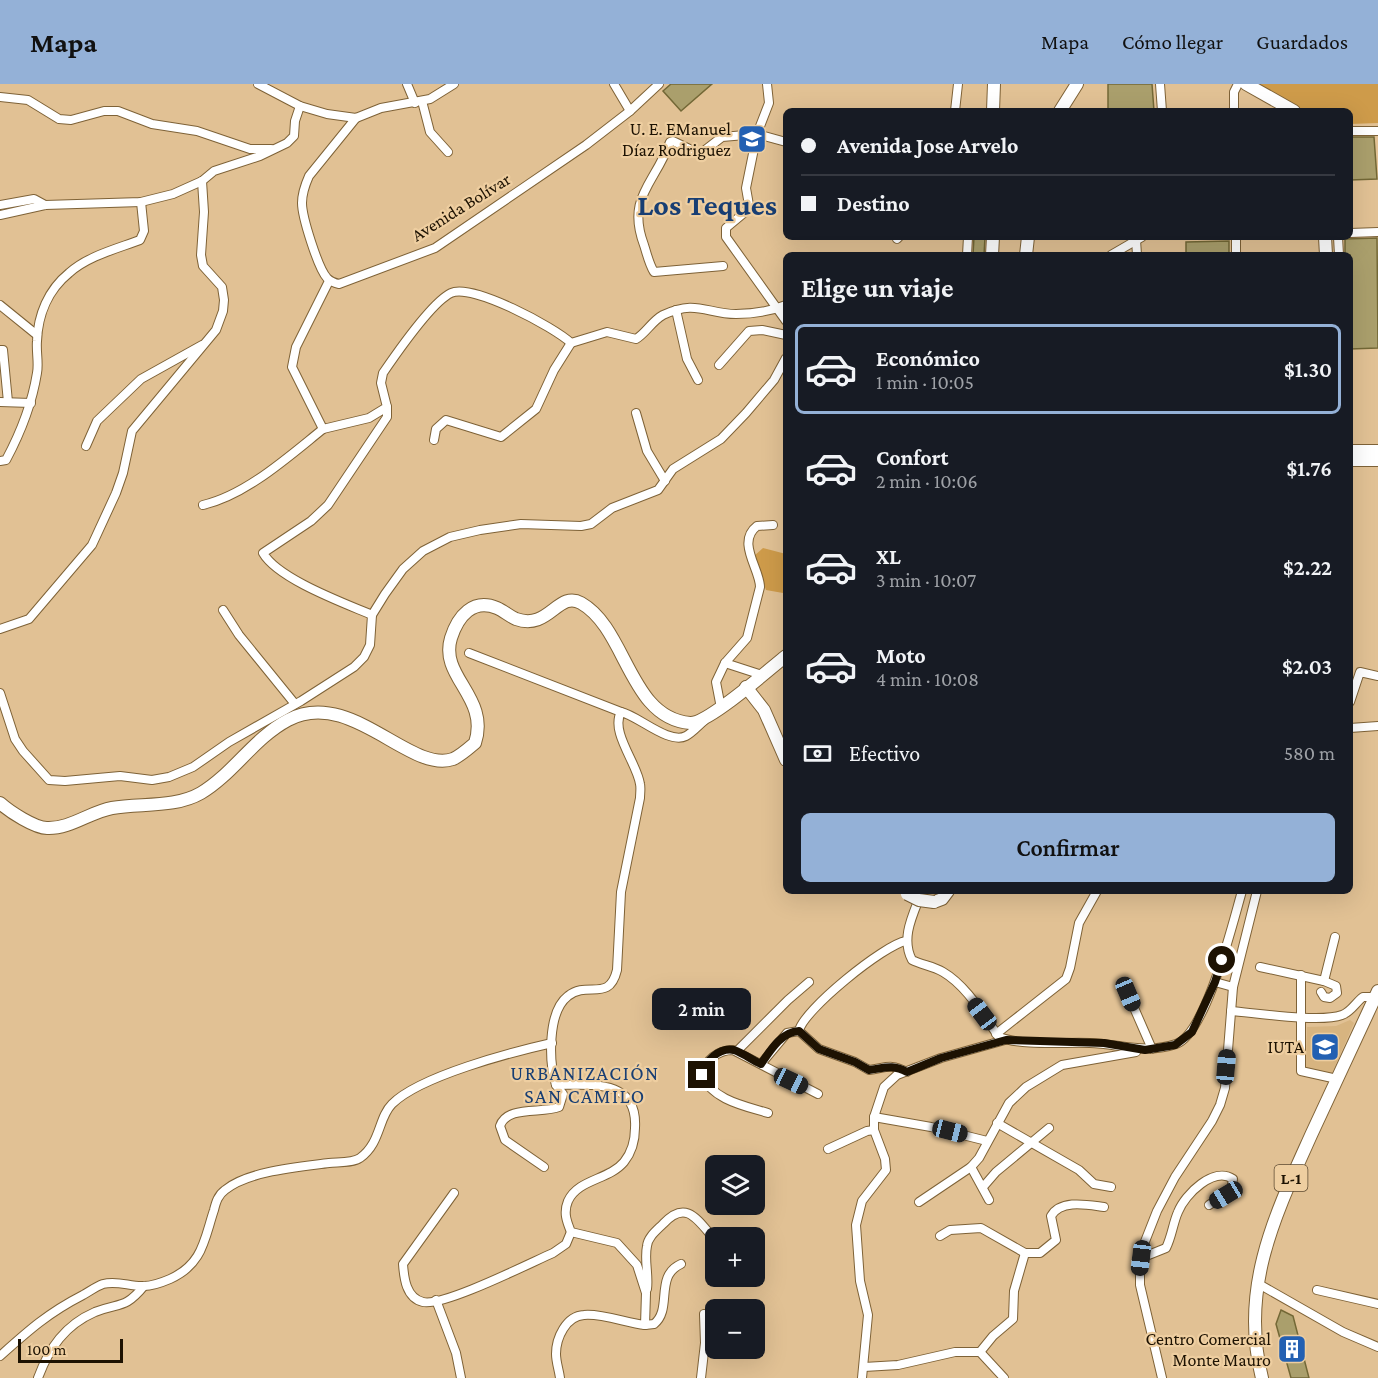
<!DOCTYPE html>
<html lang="es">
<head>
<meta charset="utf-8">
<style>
  :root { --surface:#171b24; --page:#242831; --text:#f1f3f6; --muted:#9ea1a6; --line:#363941; --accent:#94b1d7 }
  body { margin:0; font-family:"Crimson Pro",serif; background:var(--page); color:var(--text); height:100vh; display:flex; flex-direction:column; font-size:22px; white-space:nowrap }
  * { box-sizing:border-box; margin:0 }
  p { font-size:20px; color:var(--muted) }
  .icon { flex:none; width:33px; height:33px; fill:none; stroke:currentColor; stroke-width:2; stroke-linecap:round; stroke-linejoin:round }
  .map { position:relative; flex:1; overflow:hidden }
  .sheet { position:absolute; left:783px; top:168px; width:570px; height:642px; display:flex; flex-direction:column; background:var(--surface); border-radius:9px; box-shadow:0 6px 24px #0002 }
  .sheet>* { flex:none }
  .banner { position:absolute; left:783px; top:24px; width:570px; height:132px; border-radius:9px; box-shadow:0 6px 24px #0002; display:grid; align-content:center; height:132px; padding:0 18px; background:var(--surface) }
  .fabs { position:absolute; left:705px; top:1071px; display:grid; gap:12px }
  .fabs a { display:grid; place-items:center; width:60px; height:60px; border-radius:9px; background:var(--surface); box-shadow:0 6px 24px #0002; font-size:30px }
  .scale { position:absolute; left:18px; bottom:15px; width:105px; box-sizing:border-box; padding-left:6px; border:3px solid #1d1202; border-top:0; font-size:16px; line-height:21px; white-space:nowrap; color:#1d1202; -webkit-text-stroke:4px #eecea0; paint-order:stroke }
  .end { position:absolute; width:27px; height:27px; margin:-14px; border:8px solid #1d1202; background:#fff; box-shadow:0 0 0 3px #fff }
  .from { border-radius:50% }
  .bubble { position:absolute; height:42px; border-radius:9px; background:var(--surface); box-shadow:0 6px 24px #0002; font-size:20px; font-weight:600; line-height:42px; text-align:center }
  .car { position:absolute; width:18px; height:36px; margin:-18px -9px; border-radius:8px; box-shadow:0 0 4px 2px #0007; background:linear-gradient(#222 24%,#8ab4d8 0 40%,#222 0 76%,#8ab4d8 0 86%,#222 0) }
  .banner b { display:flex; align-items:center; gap:21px; height:57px; font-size:22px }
  .banner b+b { border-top:2px solid var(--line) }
  .banner i { width:15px; height:15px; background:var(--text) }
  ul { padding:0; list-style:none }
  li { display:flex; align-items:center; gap:18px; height:90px; margin:0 12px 9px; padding:0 6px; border:3px solid transparent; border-radius:9px }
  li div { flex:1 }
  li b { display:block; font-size:22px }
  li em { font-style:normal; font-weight:600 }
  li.current { border-color:var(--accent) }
  li>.icon { width:54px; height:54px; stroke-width:1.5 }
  h2 { padding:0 18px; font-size:27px; line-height:72px }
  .pay { display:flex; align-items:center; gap:15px; height:66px; padding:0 18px; font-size:22px }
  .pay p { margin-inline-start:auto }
  .button { display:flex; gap:12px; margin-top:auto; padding:12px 18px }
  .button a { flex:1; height:69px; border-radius:9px; background:var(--accent); color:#111; font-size:24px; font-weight:600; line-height:69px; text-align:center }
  header { display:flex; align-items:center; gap:36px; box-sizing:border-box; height:84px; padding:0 30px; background:var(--accent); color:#111 }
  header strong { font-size:28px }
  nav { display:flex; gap:33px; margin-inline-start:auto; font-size:21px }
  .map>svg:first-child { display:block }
  .built { fill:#d7b480 }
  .green { fill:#ce9b4a }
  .building { fill:#aa9f6c; stroke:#736836; stroke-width:1.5 }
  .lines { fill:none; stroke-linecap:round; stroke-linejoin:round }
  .street-casing { stroke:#7e6237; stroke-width:10 }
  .secondary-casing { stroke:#7e6237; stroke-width:14 }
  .primary-casing { stroke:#7e6237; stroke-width:14 }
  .street { stroke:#fff; stroke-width:8 }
  .secondary { stroke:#fff; stroke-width:12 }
  .primary { stroke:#fff; stroke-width:12 }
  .secondary-bridge-casing { stroke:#7e6237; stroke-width:14; stroke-linecap:butt }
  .secondary-bridge { stroke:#fff; stroke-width:12 }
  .route { stroke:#1d1202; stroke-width:8 }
  .labels { text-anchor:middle; stroke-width:4.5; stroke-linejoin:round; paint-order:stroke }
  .shield { fill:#eecea0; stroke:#5c4a31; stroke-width:1.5 }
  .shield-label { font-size:16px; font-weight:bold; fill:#1d1202 }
  .poi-label { font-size:18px; fill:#1d1202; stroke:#eecea0; text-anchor:end }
  .street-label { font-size:18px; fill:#1d1202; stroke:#eecea0 }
  .neighbourhood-label { font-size:20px; letter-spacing:1.5px; fill:#183e73; stroke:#eecea0 }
  .town-label { font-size:30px; font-weight:bold; fill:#183e73; stroke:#eecea0 }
</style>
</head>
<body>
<header>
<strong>Mapa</strong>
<nav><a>Mapa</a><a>Cómo llegar</a><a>Guardados</a></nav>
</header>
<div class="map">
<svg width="1378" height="1294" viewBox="0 0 1378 1294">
  <rect width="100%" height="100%" fill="#e1c194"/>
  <path class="built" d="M1350,936L1354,939L1332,989L1306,984L1307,943L1336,942Z"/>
  <g class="green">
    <path d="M1254,0H1378V39L1350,40V27H1303Z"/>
    <path d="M763,464L786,470V503L783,509L766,506L754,472Z"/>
  </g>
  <g class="building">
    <path d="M671,0H712L681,27L663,7Z"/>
    <path d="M1108,0H1152L1154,27H1108Z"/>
    <path d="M1350,53H1374L1377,95L1350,96Z"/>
    <path d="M974,153H985L984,171H973Z"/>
    <path d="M1377,154L1378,264L1350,265V171H1345V155Z"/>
    <path d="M1229,157V171H1186V158Z"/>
    <path d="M1281,1226L1293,1232L1309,1294H1291L1276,1240Z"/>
  </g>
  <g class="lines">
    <g class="street-casing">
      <g id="street">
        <path d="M258,0L300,22L327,30L356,34L381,24L430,15L454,0"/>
        <path d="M407,0L415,19"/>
        <path d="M614,0L630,27"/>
        <path d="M767,0L769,19L757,50L786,58"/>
        <path d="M1160,0L1162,27"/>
        <path d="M0,13L28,16L59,35L71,36L104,27H118L152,40L197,47L250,65H271"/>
        <path d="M422,17L430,48L448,68"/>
        <path d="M955,27L958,0"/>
        <path d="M1234,27V8L1238,0"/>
        <path d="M356,34L309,92C305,101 302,109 302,119C302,133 318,184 327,194C331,198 334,199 339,200L435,164L586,61L630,27L659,0"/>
        <path d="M1350,47H1378"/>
        <path d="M0,121L34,115L45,121"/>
        <path d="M0,131L45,121L141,118L173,110L202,97L214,87L260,72L287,59L294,52L295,37L300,22"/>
        <path d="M1350,149L1378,148"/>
        <path d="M1236,153V171"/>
        <path d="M1338,153L1339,171"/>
        <path d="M897,155L899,153"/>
        <path d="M1136,156L1137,171"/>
        <path d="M967,171L968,153"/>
        <path d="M1111,171L1142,153"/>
        <path d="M723,182L654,188C649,180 647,170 644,161C626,113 655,100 670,58L673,57L700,70L722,53L757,50L746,104L749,121L744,129L726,144V153L786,237"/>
        <path d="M329,197L296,263L292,283L323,345L369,334L387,323L381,299L383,289C396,270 432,218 451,209C472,199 554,243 571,259L607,248L636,255C646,249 652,237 663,231C696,215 707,230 736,230C752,230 771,227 786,221"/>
        <path d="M0,221L37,251"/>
        <path d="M676,226L687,275L698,296"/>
        <path d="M0,266H3L8,318"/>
        <path d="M719,281L749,247L762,246L786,251"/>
        <path d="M0,318L31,319"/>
        <path d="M636,329L647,367L665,397"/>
        <path d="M434,356L436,345L446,336L501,353L536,325L554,286L571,259"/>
        <path d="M86,362L97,337L141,295L202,261"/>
        <path d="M0,377L6,376C21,348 32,320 37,289C39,279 36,268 37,257C38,231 48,206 69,189C88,172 116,165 140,156L144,147L141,118"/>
        <path d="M203,421C246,411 288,373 323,345"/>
        <path d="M223,526L239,551L295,620"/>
        <path d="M372,531C344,519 278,495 263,469L311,437L328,421L387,333V323"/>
        <path d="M0,545L29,535L92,461L116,409L123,389L132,347L216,246L223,227L224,216L222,203L203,182L201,171L204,128L202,97"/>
        <path d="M469,569L621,628"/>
        <path d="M762,591L725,579L747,554L760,503C760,485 736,458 757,442L773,441"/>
        <path d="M0,609L15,655L23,667L49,696L65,697L120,692L152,696L169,693L193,683L229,658L301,617L354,583L364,573L370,561L372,531L385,510L403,485L423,467L450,453L480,446L521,440L581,442L591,440L612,424L658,406L673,385L721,355L746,329L774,296L786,274"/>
        <path d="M1350,618L1360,588L1378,592"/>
        <path d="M721,624L716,598L725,579"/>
        <path d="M1350,644L1378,642"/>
        <path d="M922,807C914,829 900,853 912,876C922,881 933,882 943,888C967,902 983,931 999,953C1021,962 1065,958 1090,959C1119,960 1147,970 1176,960C1206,950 1233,838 1242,807"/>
        <path d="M1260,883L1324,897L1336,902L1337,909L1330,914L1324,913L1321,908"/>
        <path d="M1301,891V987L1337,995"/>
        <path d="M1324,897L1335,853"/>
        <path d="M1215,898L1233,903"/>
        <path d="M1128,910L1152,965"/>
        <path d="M1231,927C1256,929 1320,939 1342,931C1351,928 1356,918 1363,913H1375"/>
        <path d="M799,947C802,927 885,860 906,857"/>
        <path d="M996,950L1066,895L1070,884L1079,839L1097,807"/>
        <path d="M737,967L788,916L809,898"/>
        <path d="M761,980L787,949L799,947L819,965L855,978L869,986C886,984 890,979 907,988"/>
        <path d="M768,1029C745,1022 712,1016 702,991C705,976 718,966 733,966L818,1010"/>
        <path d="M874,1033L931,1043L987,1057"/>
        <path d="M997,1039L1079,1086L1094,1100L1111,1103"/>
        <path d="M828,1065L867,1047L874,1046"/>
        <path d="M544,1083L505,1056L500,1042C507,1021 542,1030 559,1023L563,1010L556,1001"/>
        <path d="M971,1083L989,1116"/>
        <path d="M983,1103L996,1088L1049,1044"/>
        <path d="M454,1109L403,1180C404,1194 406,1214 423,1218C443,1223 530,1179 553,1169L566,1160L571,1148"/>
        <path d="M919,1118L971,1083L979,1074L1009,1019L1026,1003L1062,981L1136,968"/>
        <path d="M940,1152L950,1146L981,1144L1025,1169H1040L1056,1156L1051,1132C1061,1115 1088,1121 1104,1123"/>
        <path d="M1141,1174L1166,1164C1172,1152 1173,1139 1178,1128C1185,1110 1214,1082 1233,1095L1231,1106L1209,1121"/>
        <path d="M1257,1199L1343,1248L1378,1263"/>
        <path d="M647,1205C649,1191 644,1176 647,1162C648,1153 656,1147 663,1140C687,1114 698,1137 716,1157"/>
        <path d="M1317,1206L1378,1220"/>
        <path d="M436,1216L456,1269L461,1294"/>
        <path d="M645,1241L654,1240C673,1225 654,1192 681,1180"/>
        <path d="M980,1268L993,1252L1013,1235L1014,1207L1025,1169"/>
        <path d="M0,1272C29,1246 48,1229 83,1211C90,1207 97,1202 103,1200C118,1196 130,1203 144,1202C151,1202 163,1198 170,1195C203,1180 204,1156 214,1126C216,1118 218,1111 225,1106C248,1087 299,1083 329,1079C338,1078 353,1079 360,1074C381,1059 378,1034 392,1020C420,992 512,968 552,959"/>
        <path d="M864,1283L898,1281L955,1268H980L1004,1294"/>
        <path d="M38,1294C49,1264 65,1241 95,1228C120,1218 124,1226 144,1202"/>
        <path d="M560,1294C559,1286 556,1278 556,1270C556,1254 566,1232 584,1231C601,1229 627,1239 645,1241L646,1209L637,1181L617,1159L571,1148C567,1138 563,1129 568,1117C578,1095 609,1096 624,1078C632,1068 635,1056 635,1044C638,994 590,1001 556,1001C549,979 547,928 568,912C588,896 609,919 617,886L621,808L640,714C640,710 641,704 640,700C637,679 610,648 621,628C637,631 669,661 686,652C692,649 698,642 704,637"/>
        <path d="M701,1294L705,1259L704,1230"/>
        <path d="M862,1294L868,1231L860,1197L856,1141L862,1117L886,1086L885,1075L874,1046V1033L884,1003L897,991L941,974L1005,956"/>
        <path d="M1162,1294L1140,1201V1187L1144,1160L1157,1127L1175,1093L1212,1037L1220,1021L1225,1004L1233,903L1257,807"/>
      </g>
    </g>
    <g class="secondary-casing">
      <g id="secondary">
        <path d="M1246,0L1294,27"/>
        <path d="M993,27L994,0"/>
        <path d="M1060,27L1077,0"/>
        <path d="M1325,153L1326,171"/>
        <path d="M992,171L993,153"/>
        <path d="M1026,171L1028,153"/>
        <path d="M1350,367H1378"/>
        <path d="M1350,376H1378"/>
        <path d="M746,603L764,626L786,676"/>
        <path d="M0,719C10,728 35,744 47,744C70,745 90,728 112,724C141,719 175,724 201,709C233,690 254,654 288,636C350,603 410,690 453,675C460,672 468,665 475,659C490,613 439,593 451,554C458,532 473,514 497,524C504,527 509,532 516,535C549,547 558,506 581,519C627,545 629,634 690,639C708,640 768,586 786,572"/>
        <path d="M934,818L942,815L948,807"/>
      </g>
    </g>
    <g class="primary-casing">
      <path id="primary" d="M1262,1294C1239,1203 1276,1129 1312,1049C1334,1001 1356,954 1378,907"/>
    </g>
    <use href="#street" class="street"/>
    <use href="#secondary" class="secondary"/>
    <use href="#primary" class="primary"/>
    <g class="secondary-bridge-casing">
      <path id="secondary-bridge" d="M907,810L919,816L934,818"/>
    </g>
    <use href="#secondary-bridge" class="secondary-bridge"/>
  </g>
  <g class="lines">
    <path class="route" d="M702,991C704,978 719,963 734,966C743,969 752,976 761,980C770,967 781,948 799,947L819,965L855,978L869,986C885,984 892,980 907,988L941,974L1006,956L1104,959L1145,966L1175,961L1192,948L1215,898L1222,876"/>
  </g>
  <defs>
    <g id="school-square" transform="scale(1.5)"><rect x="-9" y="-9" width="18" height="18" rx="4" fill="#2360b2" stroke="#eecea0"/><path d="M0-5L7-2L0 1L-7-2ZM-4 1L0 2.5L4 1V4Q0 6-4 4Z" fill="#fff"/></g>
    <g id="university-square" transform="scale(1.5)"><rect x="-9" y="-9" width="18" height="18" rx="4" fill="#2360b2" stroke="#eecea0"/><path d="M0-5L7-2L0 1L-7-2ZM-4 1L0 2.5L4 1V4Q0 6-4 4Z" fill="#fff"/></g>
    <g id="building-square" transform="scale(1.5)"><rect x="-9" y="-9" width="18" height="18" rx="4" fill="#2360b2" stroke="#eecea0"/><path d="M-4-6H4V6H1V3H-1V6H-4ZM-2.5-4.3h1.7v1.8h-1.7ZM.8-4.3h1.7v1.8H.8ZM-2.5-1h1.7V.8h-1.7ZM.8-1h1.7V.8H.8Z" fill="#fff"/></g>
  </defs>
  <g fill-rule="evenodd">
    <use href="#school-square" x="752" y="55"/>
    <use href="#university-square" x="1325" y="963"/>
    <use href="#building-square" x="1292" y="1265"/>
  </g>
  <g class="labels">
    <rect class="shield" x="1274.5" y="1081" width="33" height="26" rx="4.5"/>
    <g class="shield-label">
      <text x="1291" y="1100">L-1</text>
    </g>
    <g class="poi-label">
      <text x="731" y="51">U. E. EManuel<tspan x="731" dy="21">Díaz Rodriguez</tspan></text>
      <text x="1304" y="969">IUTA</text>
      <text x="1271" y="1261">Centro Comercial<tspan x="1271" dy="21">Monte Mauro</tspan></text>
    </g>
    <g class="street-label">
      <text transform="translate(461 123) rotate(-32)" y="6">Avenida Bolívar</text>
    </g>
    <g class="neighbourhood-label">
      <text x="585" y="996">URBANIZACIÓN<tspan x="585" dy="23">SAN CAMILO</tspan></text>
    </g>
    <g class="town-label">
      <text x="707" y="131">Los Teques</text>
    </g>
  </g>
</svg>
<div class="fabs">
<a><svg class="icon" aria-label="layers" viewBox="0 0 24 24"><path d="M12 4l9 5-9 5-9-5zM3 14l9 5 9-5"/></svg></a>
<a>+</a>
<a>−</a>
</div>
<div class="scale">100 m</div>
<i class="end from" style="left:1222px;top:876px"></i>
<i class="end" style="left:702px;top:991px"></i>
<div class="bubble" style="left:652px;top:904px;width:99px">2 min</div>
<i class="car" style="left:1128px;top:910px;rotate:157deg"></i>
<i class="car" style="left:982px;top:930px;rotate:323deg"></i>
<i class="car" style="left:1226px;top:983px;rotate:5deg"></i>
<i class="car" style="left:791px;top:997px;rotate:115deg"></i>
<i class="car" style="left:950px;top:1047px;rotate:104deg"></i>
<i class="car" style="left:1226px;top:1111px;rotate:239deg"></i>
<i class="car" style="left:1141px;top:1174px;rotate:187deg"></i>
<div class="banner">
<b><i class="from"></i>Avenida Jose Arvelo</b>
<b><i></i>Destino</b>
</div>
<section class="sheet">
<h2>Elige un viaje</h2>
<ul>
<li class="current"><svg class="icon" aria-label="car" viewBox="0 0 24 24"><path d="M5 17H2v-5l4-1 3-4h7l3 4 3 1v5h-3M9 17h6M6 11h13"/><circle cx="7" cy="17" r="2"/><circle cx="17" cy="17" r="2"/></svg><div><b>Económico</b><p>1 min · 10:05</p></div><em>$1.30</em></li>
<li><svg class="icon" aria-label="car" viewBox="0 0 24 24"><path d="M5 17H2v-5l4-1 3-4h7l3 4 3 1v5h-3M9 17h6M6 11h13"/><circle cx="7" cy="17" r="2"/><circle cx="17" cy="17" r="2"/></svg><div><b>Confort</b><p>2 min · 10:06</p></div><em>$1.76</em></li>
<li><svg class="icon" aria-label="car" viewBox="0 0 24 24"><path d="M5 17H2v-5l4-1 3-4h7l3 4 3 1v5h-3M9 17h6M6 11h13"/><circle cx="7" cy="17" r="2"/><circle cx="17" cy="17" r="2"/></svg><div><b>XL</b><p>3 min · 10:07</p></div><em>$2.22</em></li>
<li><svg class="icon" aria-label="car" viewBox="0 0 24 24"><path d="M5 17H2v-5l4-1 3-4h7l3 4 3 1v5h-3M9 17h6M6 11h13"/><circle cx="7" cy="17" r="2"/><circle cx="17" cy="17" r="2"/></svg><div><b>Moto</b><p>4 min · 10:08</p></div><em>$2.03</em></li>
</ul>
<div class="pay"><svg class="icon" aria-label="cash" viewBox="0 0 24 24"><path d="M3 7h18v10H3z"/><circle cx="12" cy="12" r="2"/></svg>Efectivo<p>580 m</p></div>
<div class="button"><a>Confirmar</a></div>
</section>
</div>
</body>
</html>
